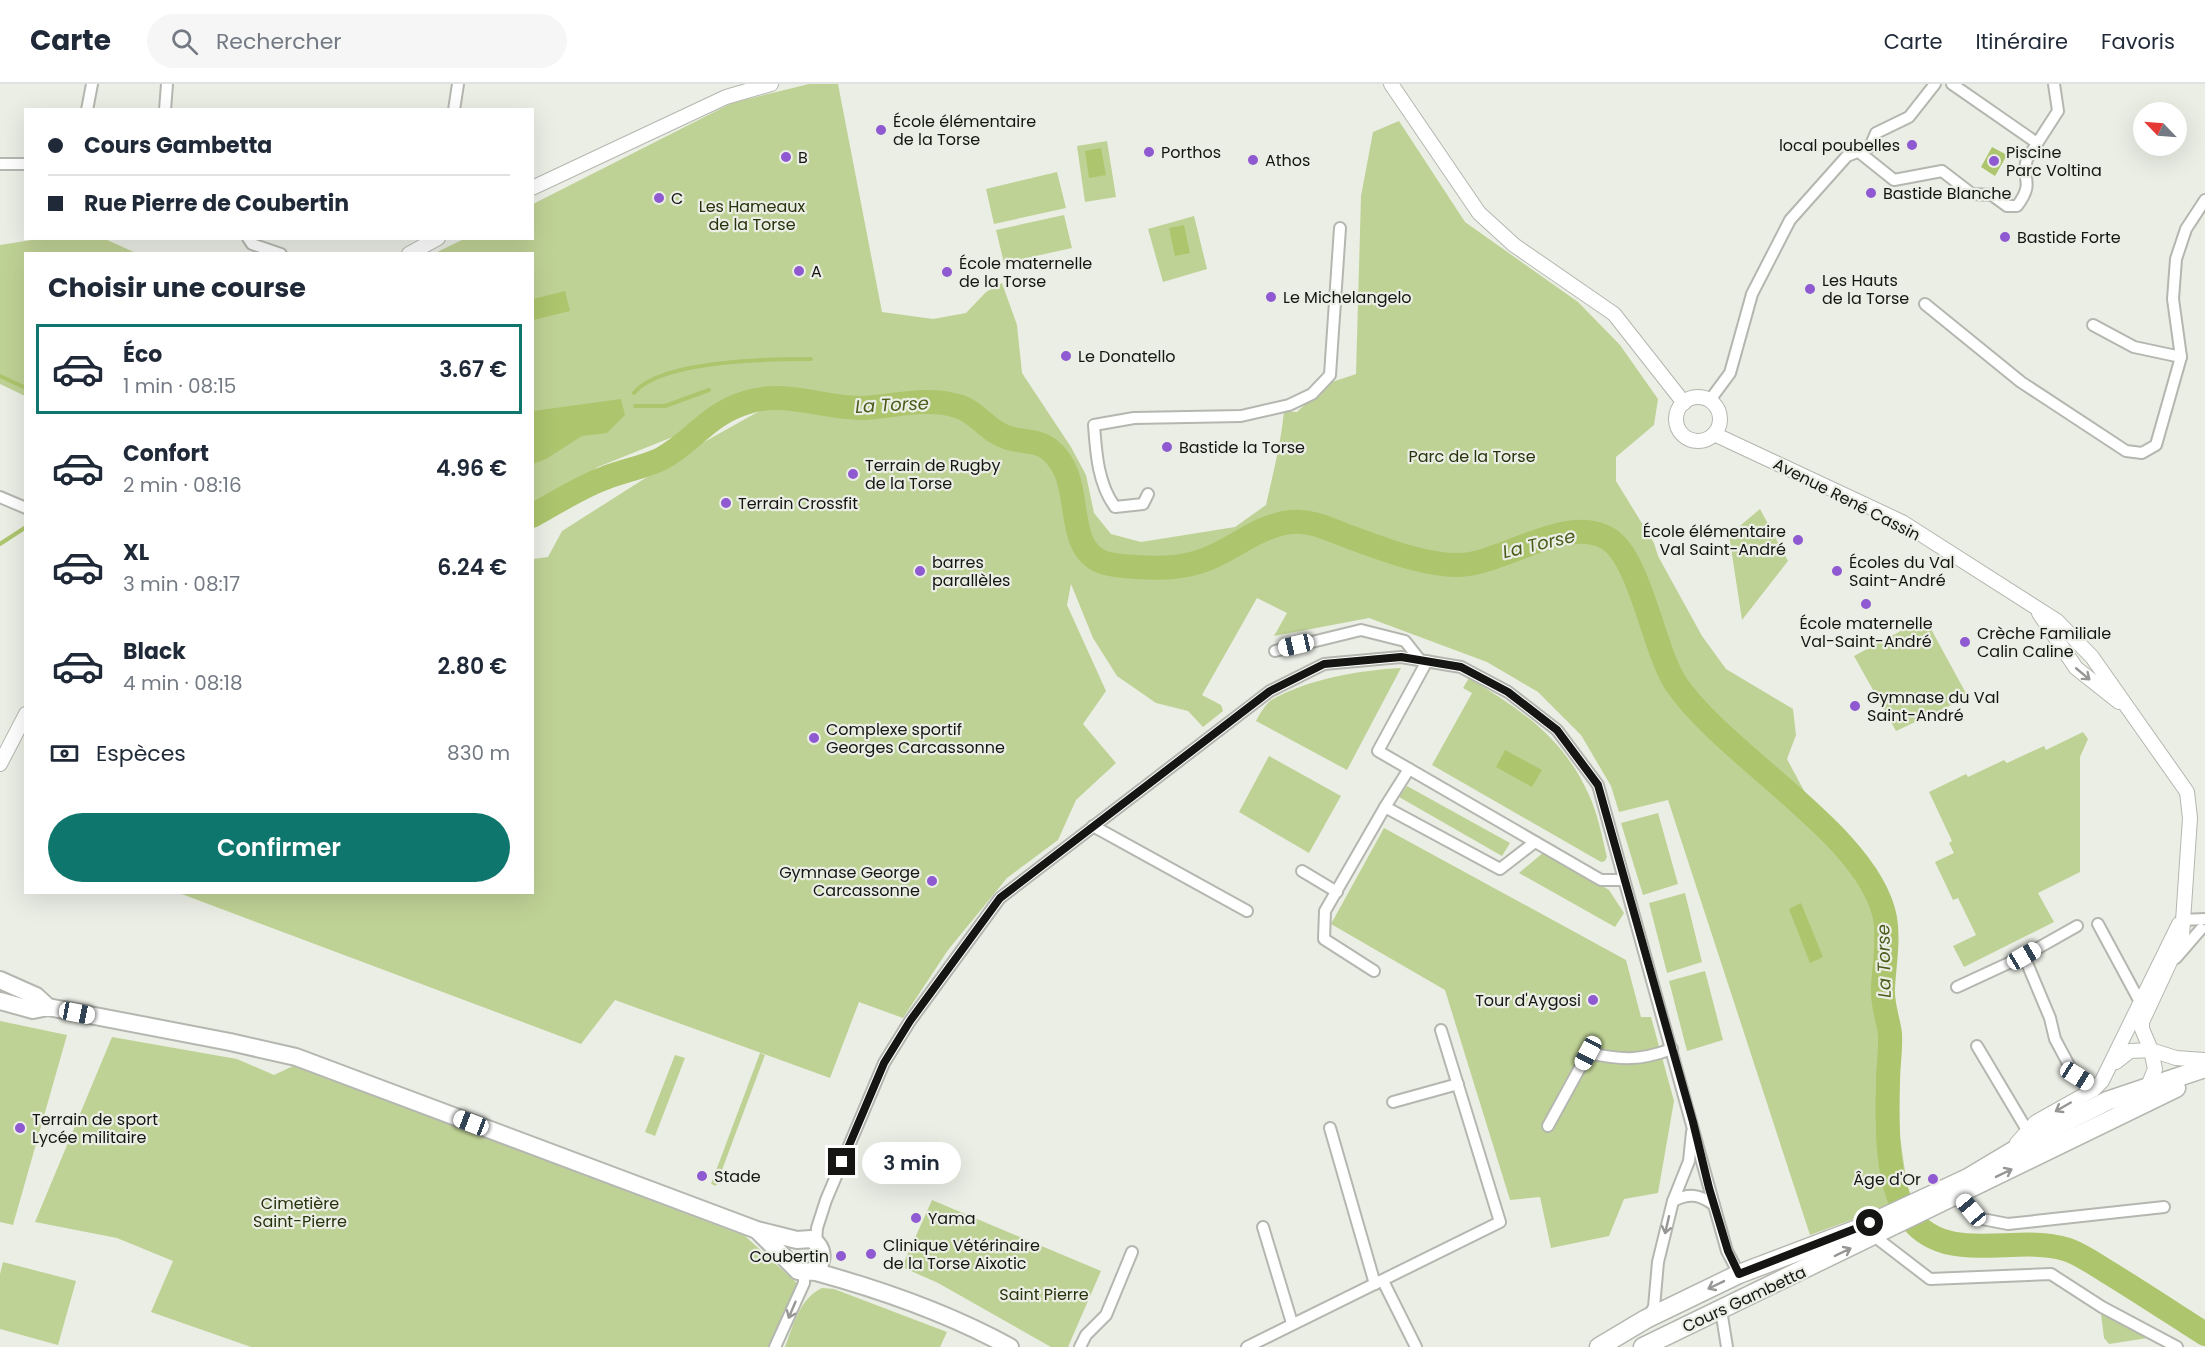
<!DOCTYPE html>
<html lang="fr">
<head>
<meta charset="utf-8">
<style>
  :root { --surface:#fff; --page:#f6f6f7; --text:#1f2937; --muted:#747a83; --line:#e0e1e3; --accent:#0f766e }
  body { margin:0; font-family:Poppins,sans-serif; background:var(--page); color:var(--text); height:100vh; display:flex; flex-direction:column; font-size:22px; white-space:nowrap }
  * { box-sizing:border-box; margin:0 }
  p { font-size:20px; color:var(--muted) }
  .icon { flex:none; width:33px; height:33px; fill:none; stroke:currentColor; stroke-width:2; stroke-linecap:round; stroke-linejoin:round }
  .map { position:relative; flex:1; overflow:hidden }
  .sheet { position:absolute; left:24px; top:168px; width:510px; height:642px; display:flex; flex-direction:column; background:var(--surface); border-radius:0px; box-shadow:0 6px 24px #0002 }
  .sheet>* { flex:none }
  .banner { position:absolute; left:24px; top:24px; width:510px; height:132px; border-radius:0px; box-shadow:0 6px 24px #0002; display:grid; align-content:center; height:132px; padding:0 24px; background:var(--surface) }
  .needle { width:39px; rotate:295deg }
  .controls { position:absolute; left:2133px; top:18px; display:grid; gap:12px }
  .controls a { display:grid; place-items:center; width:54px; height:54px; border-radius:50%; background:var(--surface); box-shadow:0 6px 24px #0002; font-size:30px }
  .end { position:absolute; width:27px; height:27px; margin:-14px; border:8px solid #151613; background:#fff; box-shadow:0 0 0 3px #fff }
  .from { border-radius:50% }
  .bubble { position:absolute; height:42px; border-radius:21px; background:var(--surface); box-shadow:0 6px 24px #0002; font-size:20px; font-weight:600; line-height:42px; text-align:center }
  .car { position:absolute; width:18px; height:36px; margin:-18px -9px; border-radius:8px; box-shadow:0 0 4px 2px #0007; background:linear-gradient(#fff 24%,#345 0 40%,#fff 0 76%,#345 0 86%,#fff 0) }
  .banner b { display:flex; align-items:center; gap:21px; height:57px; font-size:22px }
  .banner b+b { border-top:2px solid var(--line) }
  .banner i { width:15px; height:15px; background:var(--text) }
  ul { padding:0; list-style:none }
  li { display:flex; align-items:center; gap:18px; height:90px; margin:0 12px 9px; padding:0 12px; border:3px solid transparent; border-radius:0px }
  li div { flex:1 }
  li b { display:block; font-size:22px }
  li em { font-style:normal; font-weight:600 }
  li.selected { border-color:var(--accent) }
  li>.icon { width:54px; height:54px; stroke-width:1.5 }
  h2 { padding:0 24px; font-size:27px; line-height:72px }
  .pay { display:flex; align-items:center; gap:15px; height:66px; padding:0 24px; font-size:22px }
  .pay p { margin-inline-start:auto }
  .action { display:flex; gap:12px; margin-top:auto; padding:12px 24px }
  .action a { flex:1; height:69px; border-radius:36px; background:var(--accent); color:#fff; font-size:24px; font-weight:600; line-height:69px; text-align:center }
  header { display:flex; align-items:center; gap:36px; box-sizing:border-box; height:84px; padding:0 30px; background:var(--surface); border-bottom:2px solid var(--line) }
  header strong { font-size:28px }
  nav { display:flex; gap:33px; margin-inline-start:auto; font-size:21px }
  .search { width:420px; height:54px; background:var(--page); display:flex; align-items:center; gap:15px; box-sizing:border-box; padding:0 21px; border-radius:33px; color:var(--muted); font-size:22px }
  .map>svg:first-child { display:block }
  .green { fill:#bfd295 }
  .water { fill:#adc56d }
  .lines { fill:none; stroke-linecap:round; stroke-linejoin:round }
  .stream { stroke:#adc56d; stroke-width:4 }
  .river { stroke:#adc56d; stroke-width:24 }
  .minor-casing { stroke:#b4b7af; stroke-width:14 }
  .tertiary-casing { stroke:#b4b7af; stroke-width:16 }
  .secondary-casing { stroke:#b4b7af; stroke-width:20 }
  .primary-casing { stroke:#b4b7af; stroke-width:21 }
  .minor { stroke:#fff; stroke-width:10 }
  .tertiary { stroke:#fff; stroke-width:14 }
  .secondary { stroke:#fff; stroke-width:16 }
  .primary { stroke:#fff; stroke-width:18 }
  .oneway { stroke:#969695 }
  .route { stroke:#151613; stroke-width:8 }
  .poi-dot { fill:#8f59d1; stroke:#ebeee5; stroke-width:2 }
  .labels { text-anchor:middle; stroke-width:4.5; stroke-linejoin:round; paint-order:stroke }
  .poi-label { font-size:16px; fill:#151613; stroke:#ebeee5; text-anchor:start }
  .park-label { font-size:16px; fill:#28320c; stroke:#ebeee5 }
  .street-label { font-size:16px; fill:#151613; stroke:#ebeee5 }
  .water-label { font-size:18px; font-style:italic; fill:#4b5b1c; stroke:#ebeee5 }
</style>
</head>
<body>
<header>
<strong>Carte</strong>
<div class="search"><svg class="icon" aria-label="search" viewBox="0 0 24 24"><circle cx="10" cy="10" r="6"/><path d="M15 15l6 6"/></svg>Rechercher</div>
<nav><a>Carte</a><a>Itinéraire</a><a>Favoris</a></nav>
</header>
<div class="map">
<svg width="2205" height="1263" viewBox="0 0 2205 1263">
  <rect width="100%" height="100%" fill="#ebeee5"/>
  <g class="green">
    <path d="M809,0H838L882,228L933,235L966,229L986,208L1002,199L1017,241L1022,289L1071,363L1086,391L1094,429L1111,450L1141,458L1235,443L1266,421C1273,390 1281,359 1284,327L1297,328L1326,300L1356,290L1361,112L1373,48L1399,37L1465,138L1578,218L1620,261L1658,315L1654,341L1616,373V397L1654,459L1658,472L1702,552L1726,585L1793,625L1796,651L1787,675L1824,744L1889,829V874L1879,907L1909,1115L1810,1151L1668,716L1619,728L1611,702L1581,651L1538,608L1487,578L1369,534L1274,552L1287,529L1257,514L1202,611L1221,621L1223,627L1203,643L1188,627L1156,619L1117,592L1093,554L1071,500L1067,521L1106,607L1083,640L1116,679L1076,716L1058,756L1007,794L948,866L903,934L859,918L830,994L615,916L581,960L179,809L532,808L533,475L548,473L562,447L688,367L763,325L670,354L598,383L533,431L532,170L435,169L464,155L532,154L533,120L732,19Z"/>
    <path d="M1107,57L1116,113L1085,118L1077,62Z"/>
    <path d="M1057,88L1066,124L994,140L986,105Z"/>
    <path d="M1064,131L1072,164L1004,179L996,146Z"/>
    <path d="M1194,132L1207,185L1163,198L1148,145Z"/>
    <path d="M38,155H105L136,169L26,170L25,312L0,300V161Z"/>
    <path d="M1760,425L1788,477L1742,536L1729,451Z"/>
    <path d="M1925,534L1968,613L1896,647L1854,572Z"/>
    <path d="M1401,584L1347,686L1256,637C1260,630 1266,619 1273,615C1309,595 1360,586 1401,584Z"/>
    <path d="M1469,594C1521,626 1563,653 1589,711C1598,730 1602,753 1607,773L1605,777L1601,778L1432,681L1472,609L1463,604Z"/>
    <path d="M2083,648L2088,655L2080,673V788L2038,809L2054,838L1964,883L1953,862L1976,851L1958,814L1953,816L1935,778L1954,769L1949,759L1952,757L1929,708L1966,690L1968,693L2004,676L2007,679L2044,662L2046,666Z"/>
    <path d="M1269,672L1341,712L1309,769L1239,728Z"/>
    <path d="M1407,702L1510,759L1502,772L1399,713Z"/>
    <path d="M1658,729L1678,800L1643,811L1621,739Z"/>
    <path d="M1384,744L1626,876L1641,933H1651L1674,1017L1658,1109L1624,1115L1609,1152L1551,1164L1540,1113L1510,1116L1445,906L1331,840Z"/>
    <path d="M1544,768L1609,806L1624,829L1615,843L1519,789Z"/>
    <path d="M1685,809L1702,878L1667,889L1649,819Z"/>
    <path d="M1705,887L1723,956L1687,967L1669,897Z"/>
    <path d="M0,937L67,951L13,1141L0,1138Z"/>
    <path d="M112,953L237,975L274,991L293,982L745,1152L798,1200L771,1263H251L151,1228L173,1177L117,1154L35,1138Z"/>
    <path d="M760,969L765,971L716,1102L711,1100Z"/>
    <path d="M675,971L685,974L655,1052L645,1048Z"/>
    <path d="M932,1116L1101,1187L1068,1263H1051L938,1199L902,1183Z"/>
    <path d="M3,1178L76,1197L58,1261L0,1245V1190Z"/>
    <path d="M822,1204L834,1205L947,1248L940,1263H785C794,1240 799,1215 822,1204Z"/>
    <path d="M2101,1230L2148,1254L2109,1260L2104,1254Z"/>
  </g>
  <g class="water">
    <path d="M1992,63L2007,71L1995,92L1981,83Z"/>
    <path d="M1101,64L1106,91L1089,94L1085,67Z"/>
    <path d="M1184,141L1190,169L1175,172L1169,144Z"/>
    <path d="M565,207L570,227L533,236V215Z"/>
    <path d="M621,315L625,331L607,349L582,352L546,375L533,380V327Z"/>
    <path d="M1505,666L1542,686L1532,703L1496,683Z"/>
    <path d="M1801,819L1823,873L1810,879L1789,825Z"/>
  </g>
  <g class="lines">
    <g class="stream">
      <path d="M0,292L26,304"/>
      <path d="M634,309C661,276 769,275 811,275"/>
      <path d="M635,322H665L709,306"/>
      <path d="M0,460L26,443"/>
    </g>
    <path class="river" d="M532,432C556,419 580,403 605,394C623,387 644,383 661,375C695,357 705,331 748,318C787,306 825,325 864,324C895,322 927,313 957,322C977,327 987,347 1006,353C1021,359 1037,355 1050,366C1087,396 1061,461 1102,478C1112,482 1125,482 1136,483C1164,485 1190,484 1216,471C1241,459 1263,441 1291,438C1312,436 1328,445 1347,452C1381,464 1424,482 1460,481C1504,479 1566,431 1607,454C1640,472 1653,565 1676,600C1727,674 1869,751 1885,834C1889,857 1884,881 1883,904C1882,921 1888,934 1890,950C1891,965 1888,982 1888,997C1887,1037 1885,1102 1910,1134C1947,1182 2015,1150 2065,1165C2079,1169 2093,1179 2106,1187C2139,1207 2172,1229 2205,1250"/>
    <g class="minor-casing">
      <g id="minor">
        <path d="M1952,0L2037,59"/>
        <path d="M87,26L92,0"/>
        <path d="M165,26L167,0"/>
        <path d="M454,26L458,0"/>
        <path d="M1859,68L1894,96L1942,87L1972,110L1992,111L2007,122H2017C2036,97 2020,95 2027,75L2058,27L2054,0"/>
        <path d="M0,80H26"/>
        <path d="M248,154L252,160L281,170"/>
        <path d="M1925,220L2021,298L2126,367L2142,369L2156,361L2181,273L2173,215L2176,175L2186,145L2205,116"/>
        <path d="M2093,241L2134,263L2181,273"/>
        <path d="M1710,316L1730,289L1752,210L1790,136L1847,72L1870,63L1876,49L1909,33L1935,0"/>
        <path d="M1148,410L1143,420L1115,423C1098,400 1096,369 1094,341L1134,334L1241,332L1289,321L1312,310L1330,291L1340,144"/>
        <path d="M0,413L26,424"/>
        <path d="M1275,567L1361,546L1405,557L1420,576"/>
        <path d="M1427,577L1378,667L1601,796H1624"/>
        <path d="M1409,685L1385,723L1500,785L1535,758"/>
        <path d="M1093,742L1247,827"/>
        <path d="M1302,787L1337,808"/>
        <path d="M2181,836L2205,835"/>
        <path d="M2098,840L2140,918"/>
        <path d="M2024,872L2050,934L2055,955L2070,983L2093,1006"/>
        <path d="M2176,874L2201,845"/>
        <path d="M1374,887L1324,855L1325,827L1385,723"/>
        <path d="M1957,903L2024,872L2077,842"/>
        <path d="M1977,962L2027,1046"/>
        <path d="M1393,1018L1458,1000"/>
        <path d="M1548,1042L1588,969C1622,976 1639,977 1672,965"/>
        <path d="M1330,1044L1375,1200"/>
        <path d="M1959,1111L1982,1135L2008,1140L2164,1123"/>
        <path d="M1673,1117L1689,1077L1692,1048"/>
        <path d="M1263,1143L1292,1239"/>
        <path d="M1874,1152L1930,1195L2051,1190L2102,1223L2177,1263"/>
        <path d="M816,1159L817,1144L826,1116L884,979L910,937L1000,814L1270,607L1324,580L1401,573L1461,583L1508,608L1557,646L1598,701L1714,1121"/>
        <path d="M1383,1197L1416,1263"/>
        <path d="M1721,1226L1727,1263"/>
        <path d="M1649,1232L1654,1223L1658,1178L1673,1117C1689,1109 1699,1110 1714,1121L1727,1167L1739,1190"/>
        <path d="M775,1263L804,1199V1189"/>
        <path d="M1080,1263L1086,1251L1106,1231L1132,1168"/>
        <path d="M1247,1263L1500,1138L1441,946"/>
      </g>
    </g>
    <g class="tertiary-casing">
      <g id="tertiary">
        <path d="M1391,0L1479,129L1514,161L1614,230L1684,319"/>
        <path d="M532,104L726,13L771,0"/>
        <path d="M409,170L438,154"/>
        <circle cx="1698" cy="335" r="22"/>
        <path d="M1714,350L1902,438L2057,537L2092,573L2187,708L2190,734L2182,852L2142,938V945L2151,966L2176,974L2205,976"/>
        <path d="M2039,529L2076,584L2119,618"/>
        <path d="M0,680L26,630"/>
        <path d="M2116,978L2130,967L2151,966L2155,985L2146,1007"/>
        <path d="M2023,1064L2017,1059L2036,1038L2093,1006L2102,997L2179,840"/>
      </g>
    </g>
    <g class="secondary-casing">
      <g id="secondary">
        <path d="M0,896L36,912L48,923"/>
        <path d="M0,917L33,926L48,923L230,958L296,973L757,1146L797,1156L811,1155C824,1163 826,1179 812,1187"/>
        <path d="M758,1147L798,1187C804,1189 810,1187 816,1188C882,1206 950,1230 1010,1263"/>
      </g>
    </g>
    <g class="primary-casing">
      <g id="primary">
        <path d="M1599,1263L1646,1235L1739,1190L1863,1143L1968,1094L2040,1051L2107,1017L2205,984"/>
        <path d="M1643,1263L2176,1004"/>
      </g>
    </g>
    <use href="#minor" class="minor"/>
    <use href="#tertiary" class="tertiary"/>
    <use href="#secondary" class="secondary"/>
    <use href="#primary" class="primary"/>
  </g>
  <defs><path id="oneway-shaft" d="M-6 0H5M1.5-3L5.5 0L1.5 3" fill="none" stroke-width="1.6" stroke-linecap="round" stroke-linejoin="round" transform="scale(1.5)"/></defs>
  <g class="oneway">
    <use href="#oneway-shaft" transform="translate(2083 590) rotate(40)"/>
    <use href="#oneway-shaft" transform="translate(2063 1023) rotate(150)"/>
    <use href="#oneway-shaft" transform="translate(2004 1089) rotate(-26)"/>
    <use href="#oneway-shaft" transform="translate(1667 1141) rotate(103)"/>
    <use href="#oneway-shaft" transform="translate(1843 1168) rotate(-26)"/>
    <use href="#oneway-shaft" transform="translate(1716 1201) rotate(154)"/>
    <use href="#oneway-shaft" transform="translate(792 1226) rotate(113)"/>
  </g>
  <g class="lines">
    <path class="route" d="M842,1078L884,979L910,937L1000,814L1270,607L1324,580L1401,573L1461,583L1508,608L1557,646L1598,701L1693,1038L1709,1104L1728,1167L1739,1190L1870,1139"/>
  </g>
  <g class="poi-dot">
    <circle cx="881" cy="46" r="6"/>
    <circle cx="1912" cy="61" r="6"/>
    <circle cx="1149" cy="68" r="6"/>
    <circle cx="786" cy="73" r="6"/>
    <circle cx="1253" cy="76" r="6"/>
    <circle cx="1994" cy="77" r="6"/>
    <circle cx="1871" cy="109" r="6"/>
    <circle cx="659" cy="114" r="6"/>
    <circle cx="2005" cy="153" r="6"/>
    <circle cx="799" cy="187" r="6"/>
    <circle cx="947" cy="188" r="6"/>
    <circle cx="1810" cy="205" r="6"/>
    <circle cx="1271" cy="213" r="6"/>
    <circle cx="1066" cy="272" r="6"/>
    <circle cx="1167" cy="363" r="6"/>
    <circle cx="853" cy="390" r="6"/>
    <circle cx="726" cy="419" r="6"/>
    <circle cx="1798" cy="456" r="6"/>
    <circle cx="920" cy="487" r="6"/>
    <circle cx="1837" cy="487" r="6"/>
    <circle cx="1866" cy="520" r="6"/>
    <circle cx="1965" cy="558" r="6"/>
    <circle cx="1855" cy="622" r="6"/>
    <circle cx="814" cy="654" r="6"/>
    <circle cx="932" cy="797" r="6"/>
    <circle cx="1593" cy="916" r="6"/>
    <circle cx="20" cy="1044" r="6"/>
    <circle cx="702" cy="1092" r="6"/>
    <circle cx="1933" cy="1095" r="6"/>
    <circle cx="916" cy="1134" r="6"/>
    <circle cx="871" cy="1170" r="6"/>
    <circle cx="841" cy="1172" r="6"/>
  </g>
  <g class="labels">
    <g class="poi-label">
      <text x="893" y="43">École élémentaire<tspan x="893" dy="18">de la Torse</tspan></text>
      <text x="1900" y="67" text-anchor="end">local poubelles</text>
      <text x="1161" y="74">Porthos</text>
      <text x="2006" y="74">Piscine<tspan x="2006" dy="18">Parc Voltina</tspan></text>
      <text x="798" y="79">B</text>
      <text x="1265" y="82">Athos</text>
      <text x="1883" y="115">Bastide Blanche</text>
      <text x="671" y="120">C</text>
      <text x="2017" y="159">Bastide Forte</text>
      <text x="959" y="185">École maternelle<tspan x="959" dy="18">de la Torse</tspan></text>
      <text x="811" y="193">A</text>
      <text x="1822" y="202">Les Hauts<tspan x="1822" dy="18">de la Torse</tspan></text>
      <text x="1283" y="219">Le Michelangelo</text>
      <text x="1078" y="278">Le Donatello</text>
      <text x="1179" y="369">Bastide la Torse</text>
      <text x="865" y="387">Terrain de Rugby<tspan x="865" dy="18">de la Torse</tspan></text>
      <text x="738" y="425">Terrain Crossfit</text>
      <text x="1786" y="453" text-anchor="end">École élémentaire<tspan x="1786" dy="18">Val Saint-André</tspan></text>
      <text x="932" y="484">barres<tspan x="932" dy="18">parallèles</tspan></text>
      <text x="1849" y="484">Écoles du Val<tspan x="1849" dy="18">Saint-André</tspan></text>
      <text x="1866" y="545" text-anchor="middle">École maternelle<tspan x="1866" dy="18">Val-Saint-André</tspan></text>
      <text x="1977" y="555">Crèche Familiale<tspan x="1977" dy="18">Calin Caline</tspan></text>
      <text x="1867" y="619">Gymnase du Val<tspan x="1867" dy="18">Saint-André</tspan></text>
      <text x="826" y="651">Complexe sportif<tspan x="826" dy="18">Georges Carcassonne</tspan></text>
      <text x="920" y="794" text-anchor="end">Gymnase George<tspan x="920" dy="18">Carcassonne</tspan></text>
      <text x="1581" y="922" text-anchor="end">Tour d'Aygosi</text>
      <text x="32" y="1041">Terrain de sport<tspan x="32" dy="18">Lycée militaire</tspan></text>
      <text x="714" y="1098">Stade</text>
      <text x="1921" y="1101" text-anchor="end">Âge d'Or</text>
      <text x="928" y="1140">Yama</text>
      <text x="883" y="1167">Clinique Vétérinaire<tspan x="883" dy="18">de la Torse Aixotic</tspan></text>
      <text x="829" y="1178" text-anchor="end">Coubertin</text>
    </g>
    <g class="park-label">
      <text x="752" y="128">Les Hameaux<tspan x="752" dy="18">de la Torse</tspan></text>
      <text x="1472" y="378">Parc de la Torse</text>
      <text x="300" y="1125">Cimetière<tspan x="300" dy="18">Saint-Pierre</tspan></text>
      <text x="1044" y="1216">Saint Pierre</text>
    </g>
    <g class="street-label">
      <text transform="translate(1847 415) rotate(27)" y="6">Avenue René Cassin</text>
      <text transform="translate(1744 1215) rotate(-25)" y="6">Cours Gambetta</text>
    </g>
    <g class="water-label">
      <text transform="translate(892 321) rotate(-3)" y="6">La Torse</text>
      <text transform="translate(1539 460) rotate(-13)" y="6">La Torse</text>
      <text transform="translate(1884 877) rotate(-91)" y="6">La Torse</text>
    </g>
  </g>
</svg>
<div class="controls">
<a><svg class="needle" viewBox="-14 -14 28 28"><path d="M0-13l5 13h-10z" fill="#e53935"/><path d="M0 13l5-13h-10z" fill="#747a83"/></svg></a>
</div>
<i class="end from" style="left:1870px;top:1139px"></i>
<i class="end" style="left:842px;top:1078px"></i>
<div class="bubble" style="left:862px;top:1058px;width:99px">3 min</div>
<i class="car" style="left:1296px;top:561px;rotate:257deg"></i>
<i class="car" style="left:2024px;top:872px;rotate:60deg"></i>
<i class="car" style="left:77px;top:929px;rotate:101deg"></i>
<i class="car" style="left:1588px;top:969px;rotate:208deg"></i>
<i class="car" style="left:2077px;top:992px;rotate:122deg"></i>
<i class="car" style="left:471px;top:1039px;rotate:291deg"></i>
<i class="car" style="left:1971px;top:1126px;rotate:320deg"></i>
<div class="banner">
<b><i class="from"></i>Cours Gambetta</b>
<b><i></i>Rue Pierre de Coubertin</b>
</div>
<section class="sheet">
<h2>Choisir une course</h2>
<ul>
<li class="selected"><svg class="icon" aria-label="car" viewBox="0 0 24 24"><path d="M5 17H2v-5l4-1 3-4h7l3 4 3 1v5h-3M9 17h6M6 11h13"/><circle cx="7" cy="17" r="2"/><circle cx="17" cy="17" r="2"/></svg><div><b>Éco</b><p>1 min · 08:15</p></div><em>3.67 €</em></li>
<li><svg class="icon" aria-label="car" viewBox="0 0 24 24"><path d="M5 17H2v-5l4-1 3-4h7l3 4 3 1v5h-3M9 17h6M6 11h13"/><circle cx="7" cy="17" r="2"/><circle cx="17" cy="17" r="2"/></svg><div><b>Confort</b><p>2 min · 08:16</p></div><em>4.96 €</em></li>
<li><svg class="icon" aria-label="car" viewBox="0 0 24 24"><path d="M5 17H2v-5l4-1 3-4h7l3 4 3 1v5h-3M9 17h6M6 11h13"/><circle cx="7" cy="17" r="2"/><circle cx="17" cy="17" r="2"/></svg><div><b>XL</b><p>3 min · 08:17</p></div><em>6.24 €</em></li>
<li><svg class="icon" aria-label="car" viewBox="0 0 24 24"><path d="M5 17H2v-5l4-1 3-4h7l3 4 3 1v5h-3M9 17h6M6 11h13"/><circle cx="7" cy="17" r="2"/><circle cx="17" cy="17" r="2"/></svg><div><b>Black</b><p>4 min · 08:18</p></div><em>2.80 €</em></li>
</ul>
<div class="pay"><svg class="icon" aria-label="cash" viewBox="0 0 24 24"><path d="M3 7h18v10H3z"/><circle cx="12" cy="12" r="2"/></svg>Espèces<p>830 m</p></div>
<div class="action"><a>Confirmer</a></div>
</section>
</div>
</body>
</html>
